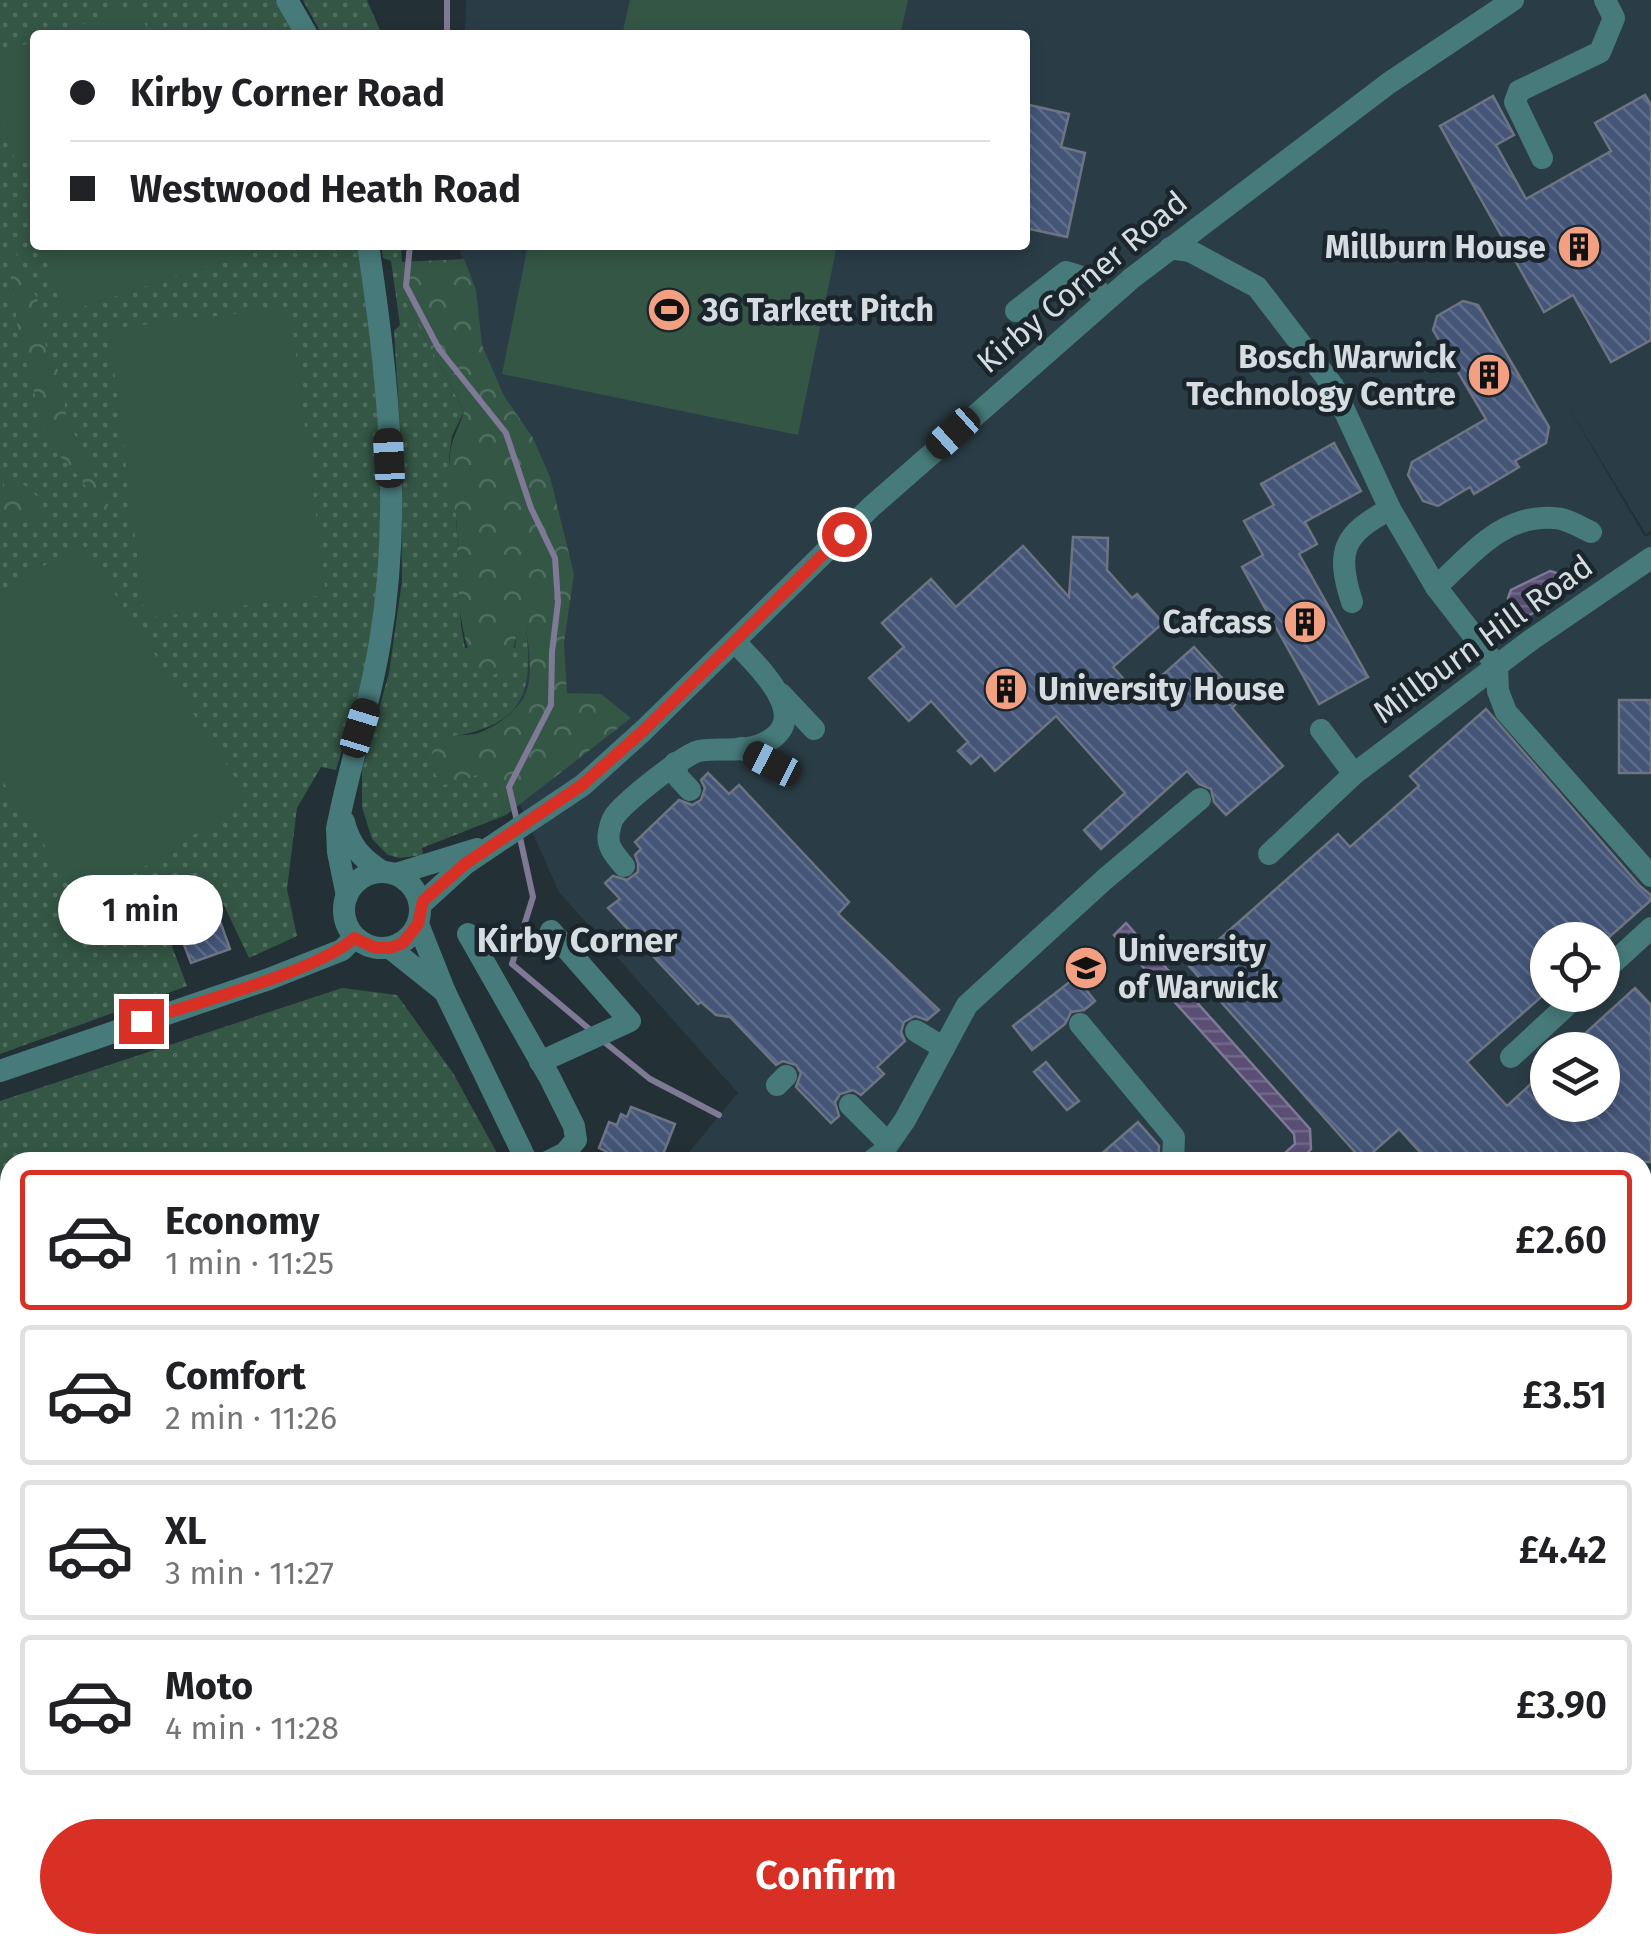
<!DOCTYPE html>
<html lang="en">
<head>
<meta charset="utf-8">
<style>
  :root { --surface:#fff; --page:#f2f2f2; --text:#202124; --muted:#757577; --line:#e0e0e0; --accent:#d93025 }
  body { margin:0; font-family:"Fira Sans",sans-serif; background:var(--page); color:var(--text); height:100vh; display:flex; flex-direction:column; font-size:38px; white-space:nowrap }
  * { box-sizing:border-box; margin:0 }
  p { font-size:32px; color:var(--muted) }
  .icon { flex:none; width:55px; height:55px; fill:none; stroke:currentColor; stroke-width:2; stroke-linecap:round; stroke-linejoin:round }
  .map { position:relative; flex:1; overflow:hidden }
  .side { position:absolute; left:0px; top:1152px; width:1652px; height:802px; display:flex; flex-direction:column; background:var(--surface); border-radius:30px 30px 0 0; box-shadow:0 5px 15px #0003 }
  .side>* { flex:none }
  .guide { position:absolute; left:30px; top:30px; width:1000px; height:220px; border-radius:10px; box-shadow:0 5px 15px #0003; display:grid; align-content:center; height:220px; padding:0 40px; background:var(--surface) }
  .fabs { position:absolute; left:1530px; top:922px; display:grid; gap:20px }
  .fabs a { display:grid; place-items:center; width:90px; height:90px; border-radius:50%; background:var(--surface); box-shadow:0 5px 15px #0003; font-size:50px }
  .end { position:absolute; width:45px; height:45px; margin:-22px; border:12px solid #d93025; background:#fff; box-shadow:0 0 0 5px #fff }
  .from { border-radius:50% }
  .bubble { position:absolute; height:70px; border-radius:35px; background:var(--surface); box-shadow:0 5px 15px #0003; font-size:32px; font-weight:600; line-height:70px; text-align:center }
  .car { position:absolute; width:30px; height:60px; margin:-30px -15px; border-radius:12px; box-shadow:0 0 8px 2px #0007; background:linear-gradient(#222 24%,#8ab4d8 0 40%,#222 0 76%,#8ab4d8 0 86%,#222 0) }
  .guide b { display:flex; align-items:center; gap:35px; height:95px; font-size:38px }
  .guide b+b { border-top:2px solid var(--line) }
  .guide i { width:25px; height:25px; background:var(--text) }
  ul { padding:18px 0 0; list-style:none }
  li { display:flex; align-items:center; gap:30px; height:140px; margin:0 20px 15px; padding:0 20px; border:5px solid var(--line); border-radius:10px }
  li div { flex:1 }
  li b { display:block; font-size:38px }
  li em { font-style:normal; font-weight:600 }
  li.on { border-color:var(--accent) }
  li>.icon { width:90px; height:90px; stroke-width:1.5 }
  .button { display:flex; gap:20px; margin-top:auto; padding:20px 40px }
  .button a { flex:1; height:115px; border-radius:60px; background:var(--accent); color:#fff; font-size:40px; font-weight:600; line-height:115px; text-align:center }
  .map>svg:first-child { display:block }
  .built { fill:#2a3d46; fill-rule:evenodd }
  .grass { fill:url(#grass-dots) }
  .forest { fill:url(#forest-crowns) }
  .pitch { fill:#345645 }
  .water { fill:url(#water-rules); stroke:#7f7995; stroke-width:2.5 }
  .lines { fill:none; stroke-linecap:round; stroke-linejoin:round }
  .stream { stroke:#7f7995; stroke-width:6 }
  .river { stroke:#5a4e74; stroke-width:38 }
  .building { fill:url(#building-back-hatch); stroke:#6e7481; stroke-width:2.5 }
  .minor { stroke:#477a7a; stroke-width:22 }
  .route { stroke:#d93025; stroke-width:12 }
  .labels { text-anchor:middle; stroke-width:9; stroke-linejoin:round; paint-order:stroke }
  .poi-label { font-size:32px; font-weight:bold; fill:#d5dde1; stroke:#1a262c; text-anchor:end }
  .street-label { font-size:32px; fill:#d5dde1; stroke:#1a262c }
  .neighbourhood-label { font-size:35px; font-weight:bold; fill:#d5dde1; stroke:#1a262c }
</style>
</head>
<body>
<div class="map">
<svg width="1651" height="1954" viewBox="0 0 1651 1954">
  <defs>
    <pattern id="grass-dots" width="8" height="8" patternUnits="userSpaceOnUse" patternTransform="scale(2.5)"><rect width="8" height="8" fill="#345645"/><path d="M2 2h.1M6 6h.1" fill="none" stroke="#506e60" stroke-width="1.8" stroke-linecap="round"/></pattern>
    <pattern id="forest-crowns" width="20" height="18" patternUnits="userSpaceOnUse" patternTransform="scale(2.5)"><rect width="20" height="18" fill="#345645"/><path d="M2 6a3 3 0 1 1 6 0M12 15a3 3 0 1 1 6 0" fill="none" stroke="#506e60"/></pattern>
    <pattern id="water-rules" width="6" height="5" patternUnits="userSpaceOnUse" patternTransform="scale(2.5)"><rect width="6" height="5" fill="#5a4e74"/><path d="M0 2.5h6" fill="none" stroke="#716788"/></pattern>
    <pattern id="building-back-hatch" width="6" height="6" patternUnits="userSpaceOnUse" patternTransform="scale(2.5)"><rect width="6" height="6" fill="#445578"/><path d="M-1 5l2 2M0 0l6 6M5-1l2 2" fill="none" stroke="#5e6d8b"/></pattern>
  </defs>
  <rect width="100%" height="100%" fill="#233036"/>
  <path class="built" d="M466,0H1651V530L1646,534L1561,395L1645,537L1651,534V1954H0V1587L10,1591V1945H1642V1162H681L738,1093L559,892L518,800L486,379L459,245H1025V35H465ZM1548,940H1602V995H1548ZM1548,1050H1602V1105H1548Z"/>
  <g class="grass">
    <path d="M0,0H275L297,35H35V245H358C374,366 391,491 375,613C368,667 352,718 336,770L321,767L297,808L287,889L297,936L249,958L222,901L164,925L187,986L0,1054Z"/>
    <path d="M303,0H367L382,35H322Z"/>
    <path d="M381,245H401L404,298L464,411L452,436L449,458L456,513L461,626L465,648H515L519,622L526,628C535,701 518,727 444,738L460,782L491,768L506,815L422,848L423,855L400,858L388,855L372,839L362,807V770L389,673L402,581L400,428L394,331L400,325L391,261L383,258Z"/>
    <path d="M342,988L397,995L453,1073L502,1162H10V1212L0,1206V1101Z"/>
  </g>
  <g class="forest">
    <path d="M10,244L14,245L18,260L40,305L46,347L62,378L66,416L111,511L102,509L79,477L48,443L19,337L9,263Z"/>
    <path d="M464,259L476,290L482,345L504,396L533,438L550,477L574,574L564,643L567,693L601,694L631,718L506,815L491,769L460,782L442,785C432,771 424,748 444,738C453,734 466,736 475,734C493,729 515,713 524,697C534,679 529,648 526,628L520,623L508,668L491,676L476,669C453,621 460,569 456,517C454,497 448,475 450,455C451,438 460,427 464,411L404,298L399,262Z"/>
    <path d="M8,476C25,485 42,493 42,514C29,523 14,527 1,515L4,484Z"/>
  </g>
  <g class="pitch">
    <path d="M630,0H908L900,35H622Z"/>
    <path d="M138,5L149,35H52Z"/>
    <path d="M35,41V159L17,165L0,116V53Z"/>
    <path d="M42,245H272L64,313Z"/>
    <path d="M528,245H837L798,435L502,374Z"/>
    <path d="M290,307L326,595L145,618L109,329Z"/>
    <path d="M81,542L249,799L84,906L0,777V594Z"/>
  </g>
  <g class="water">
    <path d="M1550,571L1566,576L1565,587L1545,599L1535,612L1526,617L1514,615L1508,598L1511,590Z"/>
    <path d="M1126,923L1310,1129L1311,1149L1299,1162H1275L1295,1144L1294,1134L1114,935Z"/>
    <path d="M606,1945H740L745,1954H601Z"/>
  </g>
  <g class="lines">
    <g class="stream">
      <path d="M447,0V35"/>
      <path d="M410,245L406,286L439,349L506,433L531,508L555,558L558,602L552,652L551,705L509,787L517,821"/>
      <path d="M519,833L533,897L512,964L594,1033"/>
      <path d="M603,1041L650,1079L719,1115"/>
    </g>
    <path class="river" d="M1642,1445L1651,1455"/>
  </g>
  <g class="building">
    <path d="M1645,95L1651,105V340L1611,362L1573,295L1544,312L1440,126L1493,96L1514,135L1496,145L1526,199L1611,151L1595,123Z"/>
    <path d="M1025,104L1069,114L1061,147L1085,153L1067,237L1025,228Z"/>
    <path d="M1463,301L1478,305L1549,427L1546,443L1515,461L1519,467L1474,494L1470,487L1438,506L1423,501L1408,475L1412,462L1486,419L1433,330L1437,316Z"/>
    <path d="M1334,443L1361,491L1305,522L1317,544L1299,554L1368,677L1319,704L1242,567L1263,555L1244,521L1274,505L1261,484Z"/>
    <path d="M1073,537L1108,538L1107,570L1132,598L1137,594L1163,623L1113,667L1139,696L1194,647L1241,699L1232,708L1283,766L1226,815L1214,802L1211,789L1199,784L1187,771L1101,849L1084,830L1125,793L1056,716L995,771L981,755L971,764L958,751L968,742L931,701L909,721L869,678L904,647L882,623L931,579L956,607L1023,546L1069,597Z"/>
    <rect x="1619" y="700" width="32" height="73"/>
    <path d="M1486,709L1640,886L1651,895V900L1606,940H1548V991L1467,1062L1507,1106L1548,1068V1105H1602V1050H1567L1635,988L1651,1005V1162H1429L1399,1129L1363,1161L1189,966L1338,834L1350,847L1419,786L1410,776Z"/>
    <path d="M708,773L729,794L739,785L849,902L838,914L939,1010L927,1020L915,1016L904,1022L901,1032L905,1041L877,1067L884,1074L861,1095L853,1090L840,1094L835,1102L839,1116L831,1123L796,1087L801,1073L796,1065L783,1061L776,1065L730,1017L716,1015L701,1002L698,1004L608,908L620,899L605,883L613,876L627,880L638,872V863L635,855L641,849L635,842L679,800L692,805L701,800L705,788L701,780Z"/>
    <path d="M200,915L205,927L220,921L230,949L191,963L176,924Z"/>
    <path d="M1076,977L1095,1001L1084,1010L1071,1012L1065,1024L1032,1050L1013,1026Z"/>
    <path d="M1046,1062L1079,1101L1067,1110L1034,1072Z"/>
    <path d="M631,1107L675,1124L660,1162H603L607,1152L599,1148L609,1122L617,1125L621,1114L627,1117Z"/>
    <path d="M1138,1122L1159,1146L1158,1162H1092Z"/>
  </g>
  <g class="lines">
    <g class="minor">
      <path d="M287,0L307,35"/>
      <path d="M1542,158L1515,102L1519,91L1600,52L1614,18L1605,0"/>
      <path d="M1170,248L1190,251L1257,287L1333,386L1390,509L1436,587L1497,666L1498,691L1506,712L1651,876"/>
      <path d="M1016,311L1066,272L1088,279L1106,300"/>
      <path d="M1436,587C1471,555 1502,514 1554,518C1566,518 1580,527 1591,532"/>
      <path d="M1352,602C1335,550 1344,534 1390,509"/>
      <path d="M781,694L814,729"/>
      <path d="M1321,730L1354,774L1531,640L1651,558"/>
      <path d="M741,748L776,766"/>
      <path d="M675,763L678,777L690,790"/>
      <path d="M344,822C350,846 362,859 383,872"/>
      <path d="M1269,854L1354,774"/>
      <path d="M624,866C615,855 606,846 609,832C610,827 611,821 614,817C622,804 684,754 699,751C718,747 741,753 760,745C819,721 757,666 735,642"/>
      <circle cx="382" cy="910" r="38"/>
      <path d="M396,874L477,849"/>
      <path d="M347,896L338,852L337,829C349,766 370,705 380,642C402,512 388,375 368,245"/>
      <path d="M420,905L465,864L583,785L644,730L871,507L1132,278L1389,83L1513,0"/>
      <path d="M418,924L445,992L527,1162"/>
      <path d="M468,934L550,1078L574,1126L576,1140L565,1153L547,1162"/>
      <path d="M390,948L445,992"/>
      <path d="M1602,973L1651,928"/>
      <path d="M1080,1024L1174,1137L1173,1162"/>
      <path d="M916,1031L944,1048"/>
      <path d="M1511,1057L1578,995"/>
      <path d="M540,1062L630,1021L551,931"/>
      <path d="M0,1071L269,979L342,950L354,938"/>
      <path d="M777,1085L786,1076"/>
      <path d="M850,1105L888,1143"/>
      <path d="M870,1162L882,1153L905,1120L967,1005L1105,879L1200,799"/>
      <path d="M1642,1290L1651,1282"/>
      <path d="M0,1321L10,1326"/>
      <path d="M1642,1482L1651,1492"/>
      <path d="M1642,1844L1651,1836"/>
      <path d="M773,1945L778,1954"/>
      <path d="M1078,1945L1082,1954"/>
      <path d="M1236,1945L1242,1954"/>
      <path d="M30,1954L33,1945"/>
      <path d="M493,1954L504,1945"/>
      <path d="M1523,1954L1532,1945"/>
    </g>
  </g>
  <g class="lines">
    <path class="route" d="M141,1021C192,1004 319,971 354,938L376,948H390L403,943L418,924L423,901L465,864L582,785L644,730L844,534"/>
  </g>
  <defs>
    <g id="building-disc" transform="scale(2.25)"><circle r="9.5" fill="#f2a081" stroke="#1a262c"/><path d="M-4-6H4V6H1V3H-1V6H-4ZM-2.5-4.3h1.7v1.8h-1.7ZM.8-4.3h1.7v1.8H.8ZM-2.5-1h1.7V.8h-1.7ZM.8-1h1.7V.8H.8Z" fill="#111"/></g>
    <g id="stadium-disc" transform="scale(2.25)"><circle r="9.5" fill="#f2a081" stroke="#1a262c"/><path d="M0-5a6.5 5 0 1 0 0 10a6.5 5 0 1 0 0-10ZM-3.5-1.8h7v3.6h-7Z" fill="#111"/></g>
    <g id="university-disc" transform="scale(2.25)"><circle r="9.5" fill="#f2a081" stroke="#1a262c"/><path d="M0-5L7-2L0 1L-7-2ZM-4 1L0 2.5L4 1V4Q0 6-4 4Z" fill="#111"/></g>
  </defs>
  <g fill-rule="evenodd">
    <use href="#building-disc" x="1579" y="247"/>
    <use href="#stadium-disc" x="669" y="310"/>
    <use href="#building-disc" x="1489" y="375"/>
    <use href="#building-disc" x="1305" y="622"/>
    <use href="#building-disc" x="1006" y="689"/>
    <use href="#university-disc" x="1086" y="968"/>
  </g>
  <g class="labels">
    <g class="poi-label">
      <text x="1546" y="258">Millburn House</text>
      <text x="702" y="321" text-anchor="start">3G Tarkett Pitch</text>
      <text x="1456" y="368">Bosch Warwick<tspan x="1456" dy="37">Technology Centre</tspan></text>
      <text x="1272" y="633">Cafcass</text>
      <text x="1038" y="700" text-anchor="start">University House</text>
      <text x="1118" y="961" text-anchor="start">University<tspan x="1118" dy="37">of Warwick</tspan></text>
    </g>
    <g class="street-label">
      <text transform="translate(1082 282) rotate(-40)" y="11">Kirby Corner Road</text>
      <text transform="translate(1483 639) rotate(-36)" y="11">Millburn Hill Road</text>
    </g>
    <g class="neighbourhood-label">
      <text x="577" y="952">Kirby Corner</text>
    </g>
  </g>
</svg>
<div class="fabs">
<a><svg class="icon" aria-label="locate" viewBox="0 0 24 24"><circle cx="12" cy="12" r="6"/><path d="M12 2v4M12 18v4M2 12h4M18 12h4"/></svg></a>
<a><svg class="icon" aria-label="layers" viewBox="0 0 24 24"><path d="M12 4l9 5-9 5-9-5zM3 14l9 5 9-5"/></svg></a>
</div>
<i class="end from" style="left:844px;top:534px"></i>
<i class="end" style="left:141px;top:1021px"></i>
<div class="bubble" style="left:58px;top:875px;width:165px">1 min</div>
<i class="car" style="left:953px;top:433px;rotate:228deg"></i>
<i class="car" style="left:389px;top:458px;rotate:357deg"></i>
<i class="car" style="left:360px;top:728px;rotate:17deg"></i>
<i class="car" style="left:772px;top:764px;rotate:297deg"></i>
<div class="guide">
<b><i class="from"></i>Kirby Corner Road</b>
<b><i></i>Westwood Heath Road</b>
</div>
<section class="side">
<ul>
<li class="on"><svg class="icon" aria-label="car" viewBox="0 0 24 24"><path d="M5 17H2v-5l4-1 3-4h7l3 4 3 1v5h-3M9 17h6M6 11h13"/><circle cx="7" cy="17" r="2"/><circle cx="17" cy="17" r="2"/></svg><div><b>Economy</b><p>1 min · 11:25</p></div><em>£2.60</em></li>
<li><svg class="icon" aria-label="car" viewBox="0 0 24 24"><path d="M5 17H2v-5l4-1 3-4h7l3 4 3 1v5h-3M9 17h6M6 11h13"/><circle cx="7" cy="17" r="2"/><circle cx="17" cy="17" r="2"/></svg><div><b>Comfort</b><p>2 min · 11:26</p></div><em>£3.51</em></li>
<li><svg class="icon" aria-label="car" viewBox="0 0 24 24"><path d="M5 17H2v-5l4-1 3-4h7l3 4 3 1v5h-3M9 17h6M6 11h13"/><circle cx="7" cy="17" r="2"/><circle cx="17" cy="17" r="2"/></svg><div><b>XL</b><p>3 min · 11:27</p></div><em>£4.42</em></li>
<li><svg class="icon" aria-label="car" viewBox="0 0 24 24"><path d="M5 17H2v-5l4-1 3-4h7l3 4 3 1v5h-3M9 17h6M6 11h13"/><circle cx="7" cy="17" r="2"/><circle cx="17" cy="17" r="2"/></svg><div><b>Moto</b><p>4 min · 11:28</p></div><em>£3.90</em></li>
</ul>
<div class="button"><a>Confirm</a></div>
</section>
</div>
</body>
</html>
